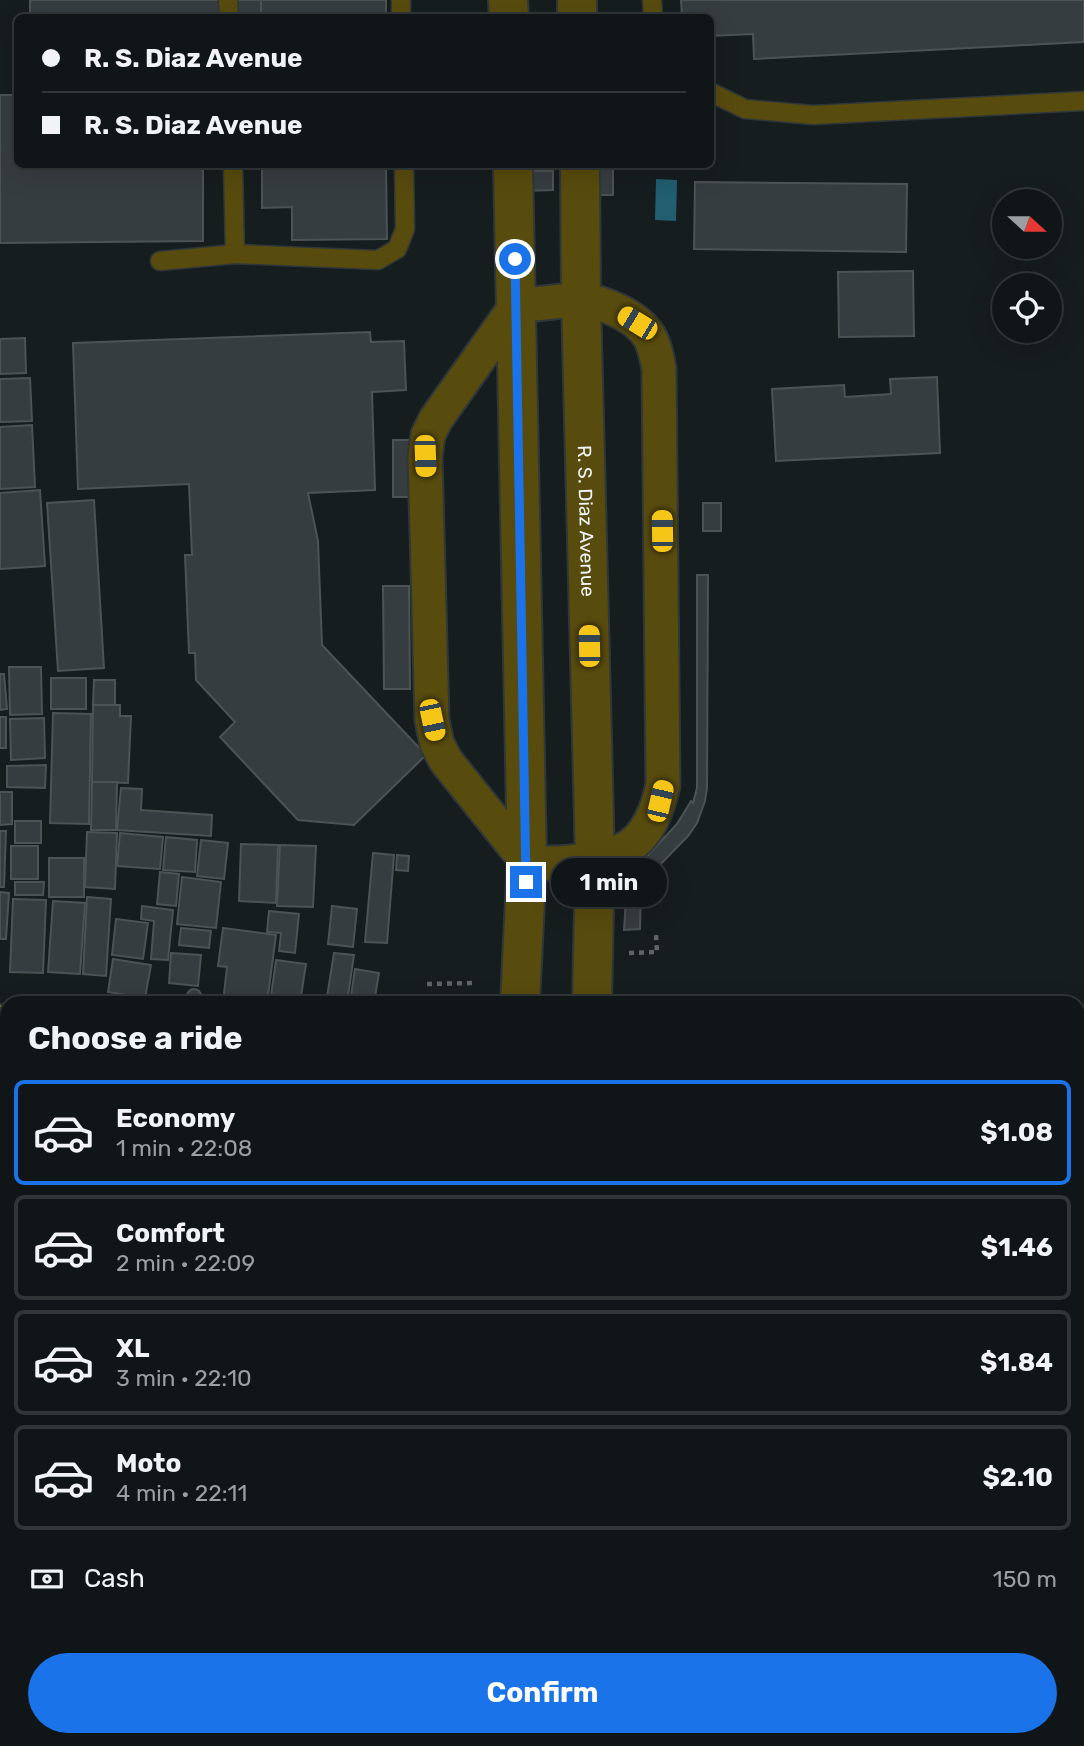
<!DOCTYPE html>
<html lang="en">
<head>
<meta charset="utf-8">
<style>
  :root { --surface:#101617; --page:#1e2324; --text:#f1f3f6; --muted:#9c9fa1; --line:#303536; --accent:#1a73e8 }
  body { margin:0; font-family:Rubik,sans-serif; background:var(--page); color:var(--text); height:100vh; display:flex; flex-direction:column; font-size:26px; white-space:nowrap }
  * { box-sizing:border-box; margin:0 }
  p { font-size:23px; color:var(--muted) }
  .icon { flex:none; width:38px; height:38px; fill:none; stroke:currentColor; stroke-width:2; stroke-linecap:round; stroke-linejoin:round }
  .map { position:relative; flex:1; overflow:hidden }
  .sheet { position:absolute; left:0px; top:996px; width:1085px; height:751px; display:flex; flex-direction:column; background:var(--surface); border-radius:21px 21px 0 0; box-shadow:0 7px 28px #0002,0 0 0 2px var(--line) }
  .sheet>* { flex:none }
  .banner { position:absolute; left:14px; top:14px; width:700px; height:154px; border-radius:10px; box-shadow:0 7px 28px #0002,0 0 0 2px var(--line); display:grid; align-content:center; height:154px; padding:0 28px; background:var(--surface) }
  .needle { width:46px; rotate:111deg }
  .buttons { position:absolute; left:992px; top:189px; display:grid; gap:14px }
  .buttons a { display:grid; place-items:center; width:70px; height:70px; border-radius:50%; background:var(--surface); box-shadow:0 7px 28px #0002,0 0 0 2px var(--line); font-size:35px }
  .end { position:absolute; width:32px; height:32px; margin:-16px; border:9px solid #1a73e8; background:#fff; box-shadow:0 0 0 4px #fff }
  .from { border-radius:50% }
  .bubble { position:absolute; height:49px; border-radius:24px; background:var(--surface); box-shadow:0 7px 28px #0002,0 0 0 2px var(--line); font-size:23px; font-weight:700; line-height:49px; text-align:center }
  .car { position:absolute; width:21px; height:42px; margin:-21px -10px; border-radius:9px; box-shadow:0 0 5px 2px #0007; background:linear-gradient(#f5c518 24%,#345 0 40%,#f5c518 0 76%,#345 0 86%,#f5c518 0) }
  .banner b { display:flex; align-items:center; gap:24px; height:66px; font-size:26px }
  .banner b+b { border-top:2px solid var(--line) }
  .banner i { width:18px; height:18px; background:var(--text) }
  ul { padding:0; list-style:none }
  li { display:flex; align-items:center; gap:21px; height:105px; margin:0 14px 10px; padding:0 14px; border:4px solid var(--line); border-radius:10px }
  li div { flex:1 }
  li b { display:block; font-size:26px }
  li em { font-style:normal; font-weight:700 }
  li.on { border-color:var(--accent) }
  li>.icon { width:63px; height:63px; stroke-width:1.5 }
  h2 { padding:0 28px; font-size:32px; line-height:84px }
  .pay { display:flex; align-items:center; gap:18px; height:77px; padding:0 28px; font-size:26px }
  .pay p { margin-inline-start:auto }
  .button { display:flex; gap:14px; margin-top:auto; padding:14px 28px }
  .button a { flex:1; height:80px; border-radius:42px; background:var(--accent); color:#fff; font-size:28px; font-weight:700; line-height:80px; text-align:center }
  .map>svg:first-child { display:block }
  .water { fill:#215e70 }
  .building { fill:#363d40; stroke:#4b5355; stroke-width:2 }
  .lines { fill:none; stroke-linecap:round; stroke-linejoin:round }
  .service-casing { stroke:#303739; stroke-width:21 }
  .minor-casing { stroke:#303739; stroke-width:37 }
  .tertiary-casing { stroke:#303739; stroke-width:42 }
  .trunk-casing { stroke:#303739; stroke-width:42 }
  .path { stroke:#5f6567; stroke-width:4.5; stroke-dasharray:5 5; stroke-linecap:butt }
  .service { stroke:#584b0e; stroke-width:18 }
  .minor { stroke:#584b0e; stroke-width:33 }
  .tertiary { stroke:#584b0e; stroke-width:38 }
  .trunk { stroke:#988322; stroke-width:38 }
  .route { stroke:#1a73e8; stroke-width:9 }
  .labels { text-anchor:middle; stroke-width:7; stroke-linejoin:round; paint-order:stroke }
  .street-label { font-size:19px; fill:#f1f6f7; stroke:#0d1416 }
</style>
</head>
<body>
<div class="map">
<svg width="1084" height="1746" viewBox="0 0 1084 1746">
  <rect width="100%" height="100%" fill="#161d1f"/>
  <path class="water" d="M656,179L677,180L676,221L655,220Z"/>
  <g class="building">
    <rect x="30" y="0" width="231" height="18"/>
    <rect x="261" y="0" width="125" height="18"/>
    <path d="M681,0H1084V42L754,59L753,34L710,36V18H682Z"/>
    <path d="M0,95H18V164H203V241L0,243Z"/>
    <path d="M262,164H386L387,239L292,240V207L262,208Z"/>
    <path d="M613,168V195H592V169Z"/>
    <path d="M523,171H553V190L523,191Z"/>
    <path d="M695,182L907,184L906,252L694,249Z"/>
    <path d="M913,271L914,336L839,337L838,272Z"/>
    <path d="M370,332L371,342L404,341L406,390L372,392L375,490L308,493L318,541L322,645L426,755L354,825L298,820L220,737L235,722L196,680L195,653H189L185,555H192L189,484L78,489L73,343Z"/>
    <path d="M25,338L26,373L0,374V339Z"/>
    <path d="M937,377L940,453L776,461L772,389L844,385L845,397L891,394L890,379Z"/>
    <path d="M30,378L32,421L0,422V379Z"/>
    <path d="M32,425L35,487L0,489V427Z"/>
    <rect x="393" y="440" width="23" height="57"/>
    <path d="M40,490L45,566L0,569V493Z"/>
    <path d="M94,500L104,668L58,671L47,503Z"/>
    <rect x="703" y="503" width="18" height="28"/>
    <path d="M697,575H708L707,788L705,801L697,823L688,836L645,880L641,887L640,929L624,930L627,883L634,870L677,824L691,801L693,803L697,788Z"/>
    <path d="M383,586H409L410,689H384Z"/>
    <path d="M9,667H41L42,714L10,715Z"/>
    <path d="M0,674H4L7,709L0,710Z"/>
    <rect x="51" y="678" width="35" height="31"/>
    <path d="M94,680H115V705H93Z"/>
    <path d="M93,705H120V716H131L128,783L92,782Z"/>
    <path d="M53,713L91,714L89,824L50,823Z"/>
    <rect x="0" y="717" width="6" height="31"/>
    <path d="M44,718L45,758L11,760L10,719Z"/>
    <path d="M46,765L45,788L7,787V766Z"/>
    <path d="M92,782H117L116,830H91Z"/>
    <path d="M121,788L142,789L141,810L212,815L211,836L117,830Z"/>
    <path d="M0,792H12V824L0,825Z"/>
    <rect x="15" y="821" width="26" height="22"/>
    <path d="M0,831H6L4,887H0Z"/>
    <path d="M87,832L117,833L115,889L85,887Z"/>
    <path d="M120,833L163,837L160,869L117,866Z"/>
    <path d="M166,837L197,840L195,872L163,870Z"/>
    <path d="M201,840L228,843L224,879L197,876Z"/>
    <path d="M241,844L278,845L276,903L239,901Z"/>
    <path d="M280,845L316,846L313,907L277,906Z"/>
    <rect x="11" y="846" width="27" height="33"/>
    <path d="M373,853L394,855L387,943L365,942Z"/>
    <path d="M397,855L409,856L408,871L396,870Z"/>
    <rect x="49" y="858" width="35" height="39"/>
    <path d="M160,872L179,874L176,906L157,904Z"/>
    <path d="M182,877L221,882L216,928L177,924Z"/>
    <path d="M15,882H44L43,895H15Z"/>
    <path d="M0,892L9,893L6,939H0Z"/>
    <path d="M87,897L111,899L106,976L83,974Z"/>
    <path d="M13,899L46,900L43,973L10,972Z"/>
    <path d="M53,901L85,903L80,974L48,972Z"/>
    <path d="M142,906L173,910L168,960L151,959L154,921L141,919Z"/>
    <path d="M332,906L357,909L353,947L328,944Z"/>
    <path d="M269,911L299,914L295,953L279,951L281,933L267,932Z"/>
    <path d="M116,919L148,923L143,959L112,955Z"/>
    <path d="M181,928L211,931L209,948L179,945Z"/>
    <path d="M223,928L276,935L267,1003L223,1002L227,967L218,966Z"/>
    <path d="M171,953L201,955L198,986L169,983Z"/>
    <path d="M334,953L354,955L347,1003H326Z"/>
    <path d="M113,959L151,965L145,998L108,992Z"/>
    <path d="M276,960L306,964L300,1003H270Z"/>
    <path d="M355,969L379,973L374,1003H350Z"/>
    <circle cx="194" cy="996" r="7"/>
    <rect x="0" y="1080" width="7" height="58"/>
    <rect x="0" y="1140" width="7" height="72"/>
    <rect x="1078" y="1270" width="6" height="30"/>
    <path d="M1078,1303L1084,1304V1372H1078Z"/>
    <path d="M1084,1384V1459L1078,1460V1385Z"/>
    <path d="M357,1740H403V1746H325V1742Z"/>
    <path d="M411,1740H446V1746H412Z"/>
    <path d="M845,1740H891L892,1746H846Z"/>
    <path d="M952,1740H1006V1742L952,1746Z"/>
  </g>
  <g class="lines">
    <g class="service-casing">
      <g id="service">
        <path d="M228,0L229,18"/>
        <path d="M401,0V18"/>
        <path d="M652,0L653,18"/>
        <path d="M710,92L745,109L813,115L1084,101"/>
        <path d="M233,164L235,254"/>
        <path d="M160,261L235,254L378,260L397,249L405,229L404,164"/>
        <path d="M0,1449L7,1448"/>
      </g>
    </g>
    <g class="minor-casing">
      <g id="minor">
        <path d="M581,299C604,303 636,315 649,336C655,346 657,358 659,369L663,785C650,843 627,858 569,862C543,864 534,866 515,847L446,761L437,744L432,720L425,456L428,435L436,419L516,306Z"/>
        <path d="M183,1740L184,1746"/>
        <path d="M524,1740L525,1746"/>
        <path d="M556,1740V1746"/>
      </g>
    </g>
    <g class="tertiary-casing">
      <g id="tertiary">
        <path d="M508,0L509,18"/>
        <path d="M577,0V18"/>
        <path d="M513,164L527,859L520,1003"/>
        <path id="s1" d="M580,164L581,299L595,861L592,1003"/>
      </g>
    </g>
    <g class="trunk-casing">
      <g id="trunk">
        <path d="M0,1024L7,1026"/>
        <path d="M1078,1234L1084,1235"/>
      </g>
    </g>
    <g class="path">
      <path d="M629,953L657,952L656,935"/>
      <path d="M427,984L475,983"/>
    </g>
    <use href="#service" class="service"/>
    <use href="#minor" class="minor"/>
    <use href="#tertiary" class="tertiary"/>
    <use href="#trunk" class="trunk"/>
  </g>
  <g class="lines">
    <path class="route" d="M515,259L526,882"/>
  </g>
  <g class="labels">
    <g class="street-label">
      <text dy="7" stroke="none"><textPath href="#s1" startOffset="357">R. S. Diaz Avenue</textPath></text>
    </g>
  </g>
</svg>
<div class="buttons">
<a><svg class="needle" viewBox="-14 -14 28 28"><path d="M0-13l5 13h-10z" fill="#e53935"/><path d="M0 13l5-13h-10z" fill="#9c9fa1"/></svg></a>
<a><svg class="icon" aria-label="locate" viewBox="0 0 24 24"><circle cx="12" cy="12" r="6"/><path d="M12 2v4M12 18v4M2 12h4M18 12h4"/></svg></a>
</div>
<i class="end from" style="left:515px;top:259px"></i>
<i class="end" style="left:526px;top:882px"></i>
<div class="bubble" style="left:551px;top:858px;width:116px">1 min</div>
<i class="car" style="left:637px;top:323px;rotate:301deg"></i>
<i class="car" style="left:425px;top:456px;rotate:178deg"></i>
<i class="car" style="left:662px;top:531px;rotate:359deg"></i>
<i class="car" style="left:589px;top:646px;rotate:359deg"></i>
<i class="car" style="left:432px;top:720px;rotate:168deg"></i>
<i class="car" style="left:660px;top:801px;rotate:13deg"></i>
<div class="banner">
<b><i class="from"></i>R. S. Diaz Avenue</b>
<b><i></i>R. S. Diaz Avenue</b>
</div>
<section class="sheet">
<h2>Choose a ride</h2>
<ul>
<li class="on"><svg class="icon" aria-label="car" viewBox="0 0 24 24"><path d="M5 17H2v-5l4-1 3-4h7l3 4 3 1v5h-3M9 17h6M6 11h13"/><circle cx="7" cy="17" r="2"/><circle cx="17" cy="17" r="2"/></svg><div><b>Economy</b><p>1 min · 22:08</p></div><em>$1.08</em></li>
<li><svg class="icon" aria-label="car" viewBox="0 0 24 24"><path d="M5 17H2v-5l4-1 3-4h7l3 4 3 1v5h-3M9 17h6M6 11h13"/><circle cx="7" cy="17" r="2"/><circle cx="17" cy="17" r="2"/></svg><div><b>Comfort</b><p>2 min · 22:09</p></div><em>$1.46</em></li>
<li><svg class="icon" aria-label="car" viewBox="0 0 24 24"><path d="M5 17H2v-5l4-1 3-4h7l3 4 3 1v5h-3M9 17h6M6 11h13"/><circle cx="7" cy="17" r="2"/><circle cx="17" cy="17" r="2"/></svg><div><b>XL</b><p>3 min · 22:10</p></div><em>$1.84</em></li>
<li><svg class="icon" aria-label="car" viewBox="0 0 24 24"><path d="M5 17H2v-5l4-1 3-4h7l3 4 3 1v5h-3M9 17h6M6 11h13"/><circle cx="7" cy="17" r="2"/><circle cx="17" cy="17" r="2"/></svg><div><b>Moto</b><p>4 min · 22:11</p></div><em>$2.10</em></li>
</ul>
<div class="pay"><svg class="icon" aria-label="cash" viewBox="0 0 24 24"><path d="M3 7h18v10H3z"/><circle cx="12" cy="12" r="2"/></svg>Cash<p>150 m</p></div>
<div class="button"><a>Confirm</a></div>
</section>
</div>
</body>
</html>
